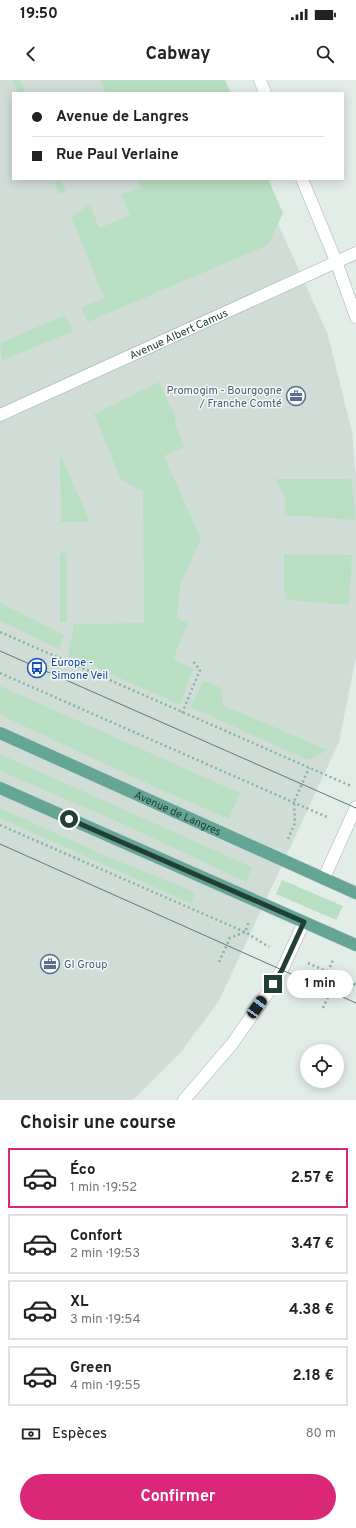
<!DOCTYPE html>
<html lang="fr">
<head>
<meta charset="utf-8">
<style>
  :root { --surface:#fff; --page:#f6f6f6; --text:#222; --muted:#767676; --line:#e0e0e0; --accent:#db2777 }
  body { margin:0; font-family:Overpass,sans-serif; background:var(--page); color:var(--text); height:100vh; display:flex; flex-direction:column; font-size:15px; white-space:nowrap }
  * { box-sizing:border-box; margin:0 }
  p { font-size:13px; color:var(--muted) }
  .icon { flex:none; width:22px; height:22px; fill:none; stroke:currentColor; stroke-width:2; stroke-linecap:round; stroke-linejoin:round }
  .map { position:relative; height:1020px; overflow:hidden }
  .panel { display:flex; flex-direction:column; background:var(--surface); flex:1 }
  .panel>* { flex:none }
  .top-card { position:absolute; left:12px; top:12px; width:332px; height:88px; border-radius:0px; box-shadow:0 2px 10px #0003; display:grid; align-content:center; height:88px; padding:0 20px; background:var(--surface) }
  .fabs { position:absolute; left:300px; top:964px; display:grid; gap:8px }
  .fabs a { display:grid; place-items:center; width:44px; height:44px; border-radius:50%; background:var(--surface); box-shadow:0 2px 10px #0003; font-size:20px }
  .end { position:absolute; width:18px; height:18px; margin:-9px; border:5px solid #213f37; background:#fff; box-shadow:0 0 0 2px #fff }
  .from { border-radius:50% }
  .bubble { position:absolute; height:28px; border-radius:14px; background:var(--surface); box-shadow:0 2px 10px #0003; font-size:13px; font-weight:700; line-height:28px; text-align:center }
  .car { position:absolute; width:12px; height:24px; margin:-12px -6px; border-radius:5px; box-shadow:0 0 3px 1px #0007; background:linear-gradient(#222 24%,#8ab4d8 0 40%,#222 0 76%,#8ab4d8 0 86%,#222 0) }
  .top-card b { display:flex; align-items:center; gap:14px; height:38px; font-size:15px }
  .top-card b+b { border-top:1px solid var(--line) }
  .top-card i { width:10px; height:10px; background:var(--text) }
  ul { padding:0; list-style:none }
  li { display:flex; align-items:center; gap:12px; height:60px; margin:0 8px 6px; padding:0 12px; border:2px solid var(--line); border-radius:0px }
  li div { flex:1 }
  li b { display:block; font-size:15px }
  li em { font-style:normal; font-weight:700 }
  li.selected { border-color:var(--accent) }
  li>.icon { width:36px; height:36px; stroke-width:1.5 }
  h2 { padding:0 20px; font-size:18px; line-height:48px }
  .pay { display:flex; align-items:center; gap:10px; height:44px; padding:0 20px; font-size:15px }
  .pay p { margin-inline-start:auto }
  .button { display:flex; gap:8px; margin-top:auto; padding:8px 20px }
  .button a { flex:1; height:46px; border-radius:24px; background:var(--accent); color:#fff; font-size:16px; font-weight:700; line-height:46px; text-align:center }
  .status { display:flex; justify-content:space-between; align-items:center; height:28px; padding:0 20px; background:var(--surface); direction:ltr }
  .status svg { height:11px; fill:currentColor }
  header { display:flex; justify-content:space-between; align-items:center; height:52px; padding:0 20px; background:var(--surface); font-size:18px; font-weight:700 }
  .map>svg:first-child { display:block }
  .built { fill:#d0ddd7 }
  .green { fill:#b9dfc3 }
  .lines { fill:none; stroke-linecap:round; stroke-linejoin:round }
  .minor-casing { stroke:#a4b5af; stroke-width:13 }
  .major-casing { stroke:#c1c9c7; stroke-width:13 }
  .path { stroke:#80b3a2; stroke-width:2.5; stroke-dasharray:2 3; stroke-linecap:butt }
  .minor { stroke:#fff; stroke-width:12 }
  .major { stroke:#64a594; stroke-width:12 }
  .tram { stroke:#5b7b72; stroke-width:1 }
  .route { stroke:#213f37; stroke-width:5 }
  .labels { text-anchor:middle; stroke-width:3; stroke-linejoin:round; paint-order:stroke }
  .street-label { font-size:11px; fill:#213f37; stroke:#f3f9f6 }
  .service-label { font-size:11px; fill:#4e5e75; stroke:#f3f9f6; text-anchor:end }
  .transit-label { font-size:11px; fill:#164399; stroke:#f3f9f6; text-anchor:start }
</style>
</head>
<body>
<div class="status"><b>19:50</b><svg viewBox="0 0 49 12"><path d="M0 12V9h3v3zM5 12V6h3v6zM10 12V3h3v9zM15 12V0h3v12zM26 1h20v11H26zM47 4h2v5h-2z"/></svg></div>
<header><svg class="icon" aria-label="back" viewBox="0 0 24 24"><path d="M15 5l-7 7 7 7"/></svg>Cabway<svg class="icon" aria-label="search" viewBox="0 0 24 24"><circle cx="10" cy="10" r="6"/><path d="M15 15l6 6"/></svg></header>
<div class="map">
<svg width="356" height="1020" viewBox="0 0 356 1020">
  <rect width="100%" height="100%" fill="#e2ede8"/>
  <path class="built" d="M0,0H216L221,13H13V99H258L328,255L352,352L356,396V577L339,662L219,921L180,973L133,1020H0Z"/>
  <g class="green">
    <path d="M13,0H20L25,13H18Z"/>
    <path d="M100,0H225L231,13H105Z"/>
    <path d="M54,99H60L66,112L60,114Z"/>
    <path d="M138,99H268L283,133L268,165L88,242L81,228L104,218L71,137L90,124L99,148L130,135L121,114L141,108Z"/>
    <path d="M65,235L73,251L2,281L0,263Z"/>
    <path d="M159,302L176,338L174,340L184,367L164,376L201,459L180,505L177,538L188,543L173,579L193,589L180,625L68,575L74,544L144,543L143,411L121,400L94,334Z"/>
    <path d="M60,373L90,442H61Z"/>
    <path d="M275,399H351L356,440L285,435V418Z"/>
    <rect x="60" y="473" width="7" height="69"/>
    <path d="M284,474L352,475L349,525L286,520L284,508Z"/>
    <path d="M0,523L64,555L59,569L0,541Z"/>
    <path d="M203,601L221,608L223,625L328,670L308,680L190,627Z"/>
    <path d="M0,606L240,713L229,739L155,707L0,635Z"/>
    <path d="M0,674L252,787L246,802L125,745L0,691Z"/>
    <path d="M0,728L113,779L195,812L192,824L0,738Z"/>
    <path d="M282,800L343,826L336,840L276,814Z"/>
  </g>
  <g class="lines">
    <g class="minor-casing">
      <g id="minor">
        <path d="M260,0L265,13"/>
        <path d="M302,99L336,181L356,237"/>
        <path id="s1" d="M0,335L356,173"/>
        <path d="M324,798L356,727"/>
        <path d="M184,1020L232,964L267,914L282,890L304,842"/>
      </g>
    </g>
    <g class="major-casing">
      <g id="major">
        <path id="s2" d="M0,653L356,813"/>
        <path d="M0,708L356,865"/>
      </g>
    </g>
    <g class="path">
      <path d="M0,552L351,706"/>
      <path d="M0,593L329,738"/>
      <path d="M182,633L200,590L192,580"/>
      <path d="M0,745L245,852L269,867"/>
      <path d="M288,759L295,743L294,722L309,688"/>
      <path d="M219,882L230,858L245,852L249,841"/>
      <path d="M308,883L356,905"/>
      <path d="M323,928L334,904L328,891L334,878"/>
    </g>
    <use href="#minor" class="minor"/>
    <use href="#major" class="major"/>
    <g class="tram">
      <path d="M0,571L356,728"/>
      <path d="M0,764L356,923"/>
    </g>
  </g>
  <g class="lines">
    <path class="route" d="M69,739L304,842L282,890L273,904"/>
  </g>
  <defs>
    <g id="office-ring" transform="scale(1)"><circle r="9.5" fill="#f3f9f6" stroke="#5c6f8a" stroke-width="1.5"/><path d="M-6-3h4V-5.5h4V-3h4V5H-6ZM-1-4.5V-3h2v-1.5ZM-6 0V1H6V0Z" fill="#5c6f8a"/></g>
    <g id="bus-ring" transform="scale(1)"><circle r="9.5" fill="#f3f9f6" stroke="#1a4fb4" stroke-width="1.5"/><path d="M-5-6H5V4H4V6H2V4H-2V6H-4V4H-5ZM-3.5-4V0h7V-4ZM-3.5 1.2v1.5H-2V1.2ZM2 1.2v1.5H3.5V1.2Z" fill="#1a4fb4"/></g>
  </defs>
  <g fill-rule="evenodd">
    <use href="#office-ring" x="296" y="316"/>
    <use href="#bus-ring" x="37" y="588"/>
    <use href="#office-ring" x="50" y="884"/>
  </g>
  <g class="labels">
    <g class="street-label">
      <text dy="4" stroke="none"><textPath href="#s1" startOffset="196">Avenue Albert Camus</textPath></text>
      <text dy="4" stroke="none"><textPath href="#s2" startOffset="195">Avenue de Langres</textPath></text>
    </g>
    <g class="service-label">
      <text x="282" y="314">Promogim - Bourgogne<tspan x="282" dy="13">/ Franche Comté</tspan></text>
      <text x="64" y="888" text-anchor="start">GI Group</text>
    </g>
    <g class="transit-label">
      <text x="51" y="586">Europe -<tspan x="51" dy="13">Simone Veil</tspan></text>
    </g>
  </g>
</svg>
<div class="fabs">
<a><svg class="icon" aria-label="locate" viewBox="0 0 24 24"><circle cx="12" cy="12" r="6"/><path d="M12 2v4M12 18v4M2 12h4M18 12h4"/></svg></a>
</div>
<i class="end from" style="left:69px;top:739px"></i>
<i class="end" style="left:273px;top:904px"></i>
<div class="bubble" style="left:287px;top:890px;width:66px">1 min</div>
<i class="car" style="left:257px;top:927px;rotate:35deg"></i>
<div class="top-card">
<b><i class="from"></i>Avenue de Langres</b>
<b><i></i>Rue Paul Verlaine</b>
</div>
</div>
<section class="panel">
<h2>Choisir une course</h2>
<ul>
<li class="selected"><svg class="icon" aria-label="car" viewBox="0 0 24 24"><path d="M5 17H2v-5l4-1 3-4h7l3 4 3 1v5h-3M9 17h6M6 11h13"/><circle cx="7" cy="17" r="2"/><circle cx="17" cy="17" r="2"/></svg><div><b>Éco</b><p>1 min · 19:52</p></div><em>2.57 €</em></li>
<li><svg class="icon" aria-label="car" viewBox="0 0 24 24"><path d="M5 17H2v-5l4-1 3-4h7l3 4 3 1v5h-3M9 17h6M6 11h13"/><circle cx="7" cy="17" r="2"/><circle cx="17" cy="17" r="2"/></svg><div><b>Confort</b><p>2 min · 19:53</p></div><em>3.47 €</em></li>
<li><svg class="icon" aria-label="car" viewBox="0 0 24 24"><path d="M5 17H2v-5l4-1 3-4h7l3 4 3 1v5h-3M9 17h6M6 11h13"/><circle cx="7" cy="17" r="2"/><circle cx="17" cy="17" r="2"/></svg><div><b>XL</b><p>3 min · 19:54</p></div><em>4.38 €</em></li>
<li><svg class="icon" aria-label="car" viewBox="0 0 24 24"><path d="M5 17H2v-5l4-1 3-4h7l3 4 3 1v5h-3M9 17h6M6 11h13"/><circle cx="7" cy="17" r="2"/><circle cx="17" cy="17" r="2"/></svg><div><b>Green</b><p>4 min · 19:55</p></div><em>2.18 €</em></li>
</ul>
<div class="pay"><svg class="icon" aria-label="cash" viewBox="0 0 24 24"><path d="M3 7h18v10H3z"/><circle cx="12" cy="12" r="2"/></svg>Espèces<p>80 m</p></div>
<div class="button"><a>Confirmer</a></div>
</section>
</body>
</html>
